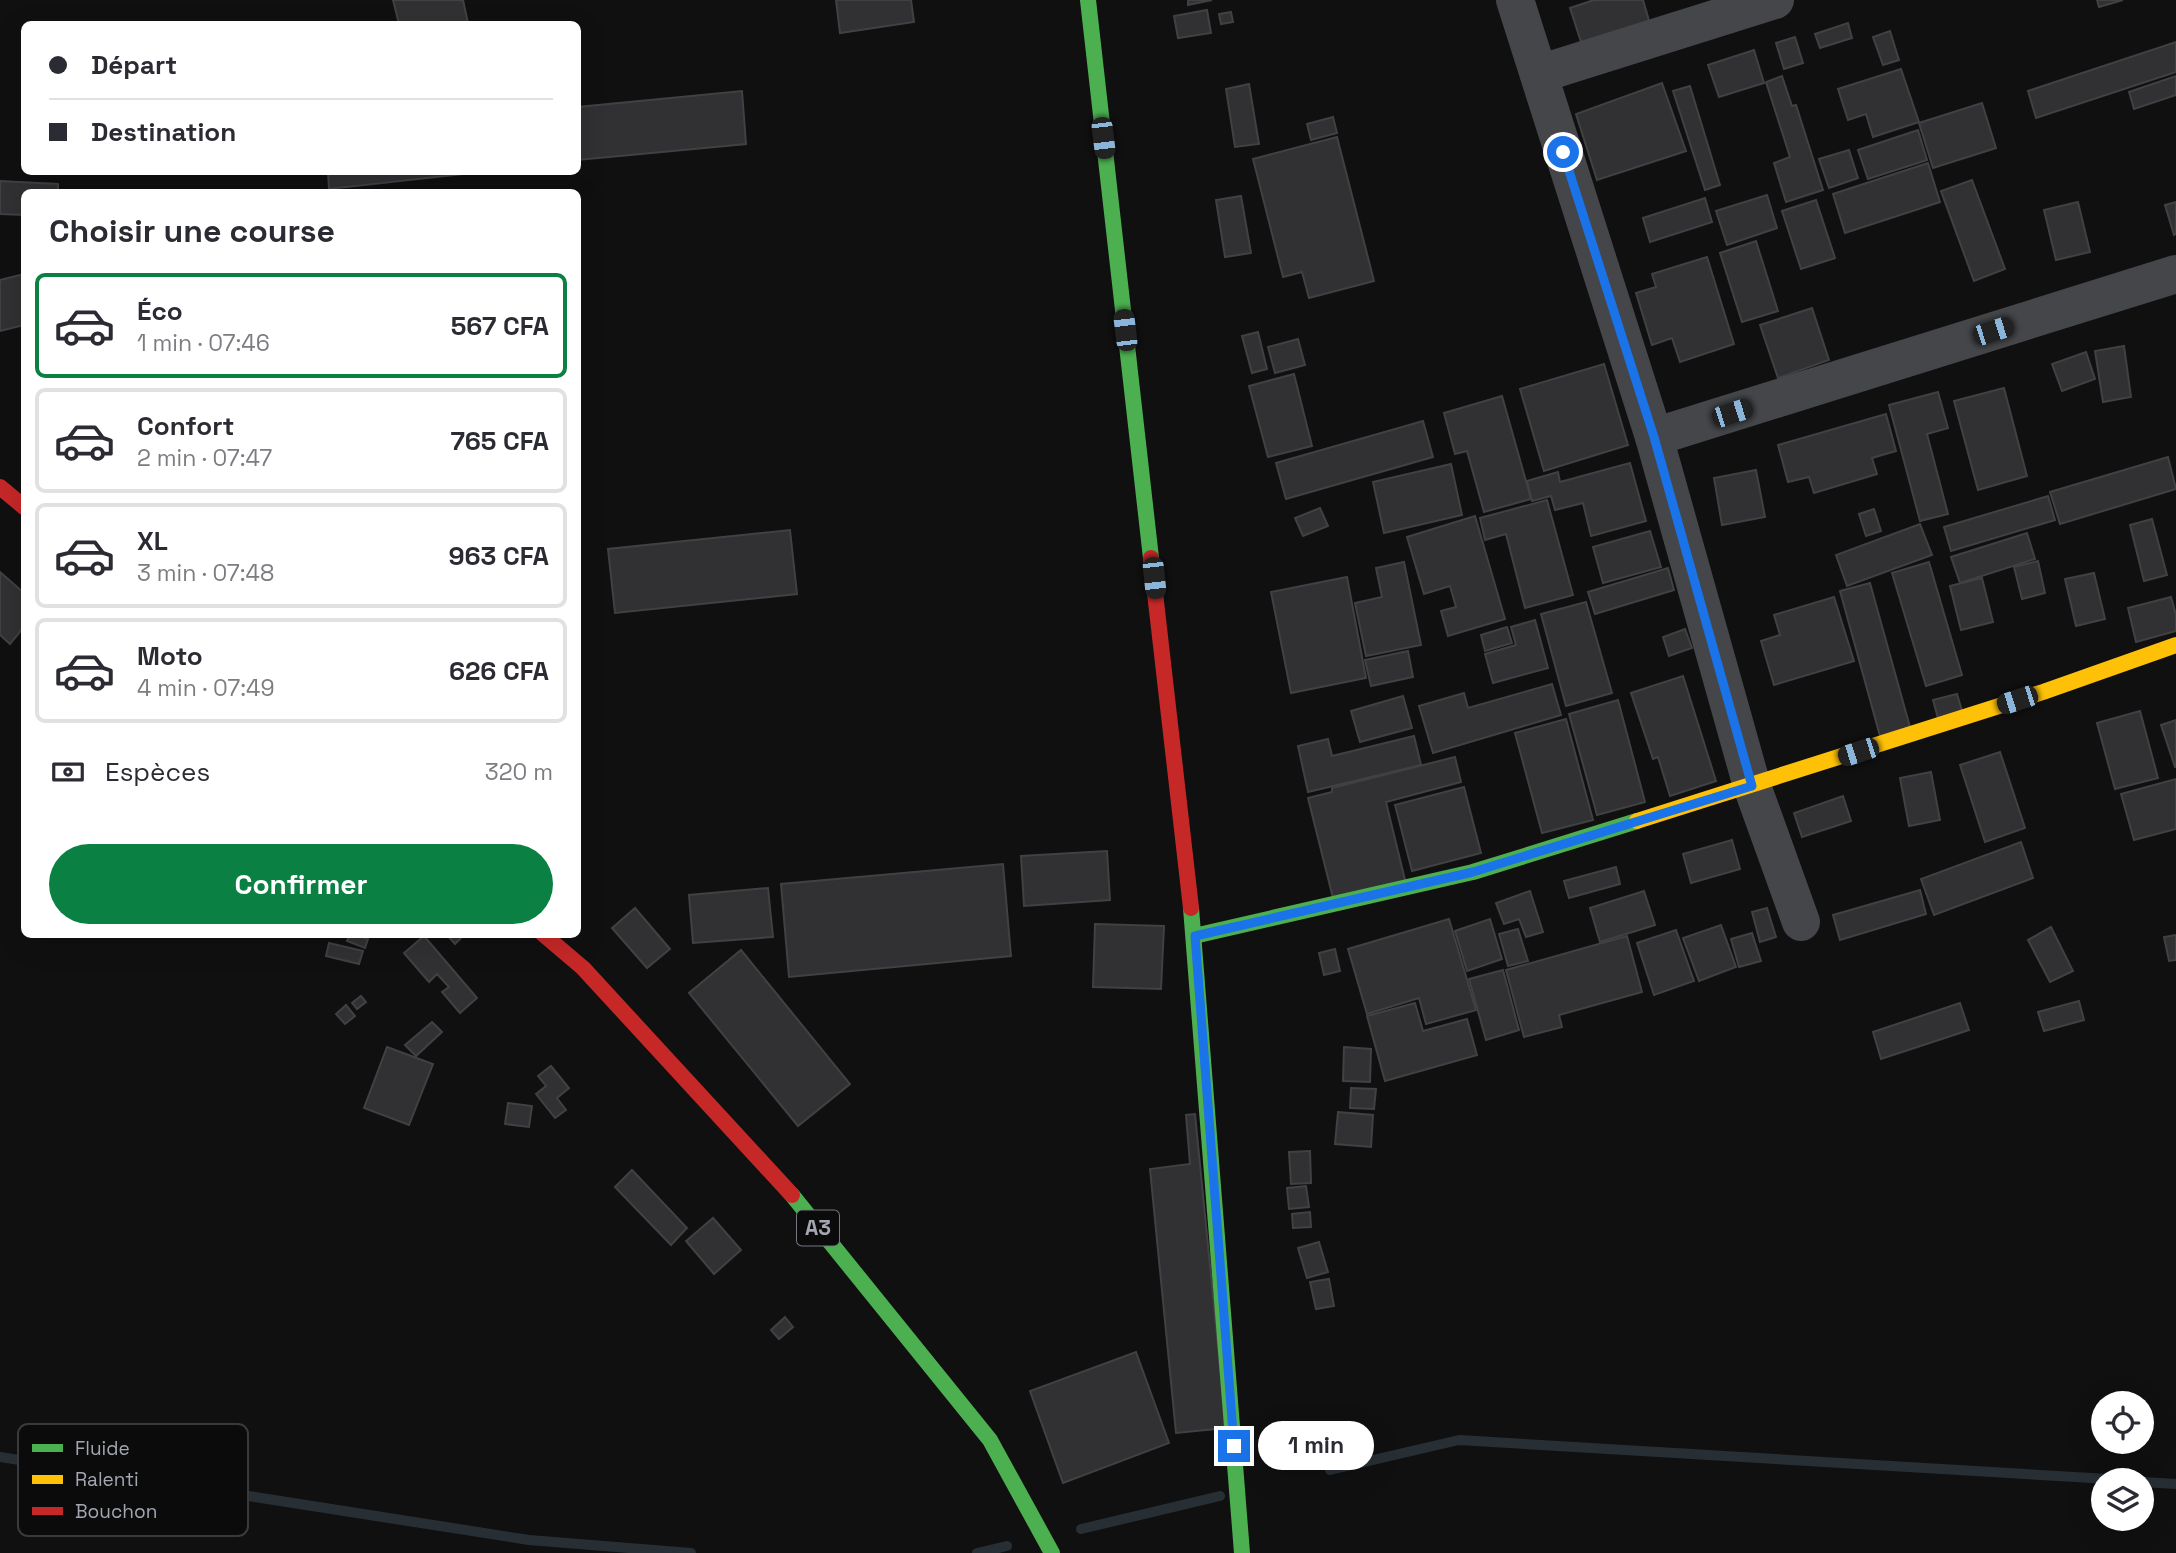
<!DOCTYPE html>
<html lang="fr">
<head>
<meta charset="utf-8">
<style>
  :root { --surface:#fff; --page:#f2f2f3; --text:#2b2b33; --muted:#7c7c81; --line:#e1e1e2; --accent:#0b8043 }
  body { margin:0; font-family:"Space Grotesk",sans-serif; background:var(--page); color:var(--text); height:100vh; display:flex; flex-direction:column; font-size:26px; white-space:nowrap }
  * { box-sizing:border-box; margin:0 }
  p { font-size:23px; color:var(--muted) }
  .icon { flex:none; width:38px; height:38px; fill:none; stroke:currentColor; stroke-width:2; stroke-linecap:round; stroke-linejoin:round }
  .map { position:relative; flex:1; overflow:hidden }
  .details { position:absolute; left:21px; top:189px; width:560px; height:749px; display:flex; flex-direction:column; background:var(--surface); border-radius:10px; box-shadow:0 7px 28px #0002 }
  .details>* { flex:none }
  .guide { position:absolute; left:21px; top:21px; width:560px; height:154px; border-radius:10px; box-shadow:0 7px 28px #0002; display:grid; align-content:center; height:154px; padding:0 28px; background:var(--surface) }
  .fabs { position:absolute; left:2091px; top:1391px; display:grid; gap:14px }
  .fabs a { display:grid; place-items:center; width:63px; height:63px; border-radius:50%; background:var(--surface); box-shadow:0 7px 28px #0002; font-size:35px }
  .end { position:absolute; width:32px; height:32px; margin:-16px; border:9px solid #1a73e8; background:#fff; box-shadow:0 0 0 4px #fff }
  .from { border-radius:50% }
  .bubble { position:absolute; height:49px; border-radius:24px; background:var(--surface); box-shadow:0 7px 28px #0002; font-size:23px; font-weight:700; line-height:49px; text-align:center }
  .car { position:absolute; width:21px; height:42px; margin:-21px -10px; border-radius:9px; box-shadow:0 0 5px 2px #0007; background:linear-gradient(#222 24%,#8ab4d8 0 40%,#222 0 76%,#8ab4d8 0 86%,#222 0) }
  .guide b { display:flex; align-items:center; gap:24px; height:66px; font-size:26px }
  .guide b+b { border-top:2px solid var(--line) }
  .guide i { width:18px; height:18px; background:var(--text) }
  ul { padding:0; list-style:none }
  li { display:flex; align-items:center; gap:21px; height:105px; margin:0 14px 10px; padding:0 14px; border:4px solid var(--line); border-radius:10px }
  li div { flex:1 }
  li b { display:block; font-size:26px }
  li em { font-style:normal; font-weight:700 }
  li.selected { border-color:var(--accent) }
  li>.icon { width:63px; height:63px; stroke-width:1.5 }
  h2 { padding:0 28px; font-size:32px; line-height:84px }
  .pay { display:flex; align-items:center; gap:18px; height:77px; padding:0 28px; font-size:26px }
  .pay p { margin-inline-start:auto }
  .primary-button { display:flex; gap:14px; margin-top:auto; padding:14px 28px }
  .primary-button a { flex:1; height:80px; border-radius:42px; background:var(--accent); color:#fff; font-size:28px; font-weight:700; line-height:80px; text-align:center }
  .map>svg:first-child { display:block }
  .lines { fill:none; stroke-linecap:round; stroke-linejoin:round }
  .stream { stroke:#282f34; stroke-width:10 }
  .building { fill:#313133; stroke:#404143; stroke-width:2 }
  .street { stroke:#444649; stroke-width:38 }
  .fast { stroke:#4caf50; stroke-width:16 }
  .slow { stroke:#ffc107; stroke-width:16 }
  .jam { stroke:#c62828; stroke-width:16 }
  .route { stroke:#1a73e8; stroke-width:9 }
  .labels { text-anchor:middle; stroke-width:5; stroke-linejoin:round; paint-order:stroke }
  .shield { fill:#0b0b0c; stroke:#75787f; stroke-width:2 }
  .shield-label { font-size:21px; font-weight:bold; fill:#a2a7b0 }
  .key { fill:#0b0b0c; stroke:#383a3d; stroke-width:2 }
  .key-label { font-size:19px; fill:#a2a7b0 }
</style>
</head>
<body>
<div class="map">
<svg width="2176" height="1553" viewBox="0 0 2176 1553">
  <rect width="100%" height="100%" fill="#101010"/>
  <g class="lines">
    <g class="stream">
      <path d="M0,1457L529,1540L691,1553"/>
      <path d="M1330,1470L1459,1440L2125,1480"/>
      <path d="M2142,1482L2176,1484"/>
      <path d="M1081,1529L1220,1496"/>
      <path d="M977,1553L1007,1546"/>
    </g>
  </g>
  <g class="building">
    <path d="M393,0H463L468,23L399,24Z"/>
    <path d="M836,0H911L914,22L840,33Z"/>
    <path d="M1188,0H1212L1188,5Z"/>
    <path d="M1594,0H1643L1650,24L1582,45L1570,8Z"/>
    <path d="M2097,0H2123L2099,7Z"/>
    <path d="M1207,10L1211,33L1178,38L1174,16Z"/>
    <path d="M1231,12L1233,22L1221,24L1219,14Z"/>
    <path d="M1848,23L1852,38L1820,48L1815,34Z"/>
    <path d="M1890,31L1899,60L1883,65L1873,37Z"/>
    <path d="M1795,37L1803,63L1784,69L1776,43Z"/>
    <path d="M2176,42V72L2036,118L2028,91Z"/>
    <path d="M1754,50L1764,83L1719,97L1708,65Z"/>
    <path d="M1901,69L1919,122L1873,137L1866,114L1848,120L1838,89Z"/>
    <path d="M1782,76L1792,106L1796,105L1823,190L1786,202L1774,163L1790,157L1766,82Z"/>
    <path d="M2176,76V95L2134,109L2129,92Z"/>
    <path d="M1662,83L1686,151L1597,180L1576,114Z"/>
    <path d="M1249,84L1259,144L1235,147L1226,89Z"/>
    <path d="M1690,86L1720,185L1705,190L1673,91Z"/>
    <path d="M742,91L746,144L578,160V107Z"/>
    <path d="M1982,103L1996,148L1933,168L1919,123Z"/>
    <path d="M1333,117L1337,133L1311,140L1307,124Z"/>
    <path d="M1918,130L1927,160L1868,179L1858,150Z"/>
    <path d="M1337,137L1374,281L1309,298L1302,272L1283,277L1253,159Z"/>
    <path d="M1849,150L1858,178L1829,188L1819,159Z"/>
    <path d="M1928,163L1940,202L1845,233L1833,194Z"/>
    <path d="M328,172H481L329,189Z"/>
    <path d="M1972,180L2005,269L1974,281L1941,191Z"/>
    <path d="M0,181L58,184V192H24V215L0,214Z"/>
    <path d="M1767,195L1777,228L1727,245L1716,211Z"/>
    <path d="M1241,196L1251,253L1225,257L1216,200Z"/>
    <path d="M1705,198L1712,222L1650,242L1643,218Z"/>
    <path d="M1816,200L1835,258L1801,269L1782,211Z"/>
    <path d="M2078,202L2090,252L2056,260L2044,210Z"/>
    <path d="M2176,202V234L2174,235L2165,205Z"/>
    <path d="M1756,241L1778,311L1742,322L1720,253Z"/>
    <path d="M1707,257L1734,344L1680,362L1672,338L1652,345L1636,293L1656,287L1652,274Z"/>
    <path d="M24,274V325L0,331V280Z"/>
    <path d="M1812,308L1829,360L1778,378L1760,325Z"/>
    <path d="M1258,332L1267,369L1252,373L1242,336Z"/>
    <path d="M1298,339L1305,365L1275,373L1268,347Z"/>
    <path d="M2124,346L2131,397L2103,402L2095,351Z"/>
    <path d="M2086,352L2095,379L2062,391L2052,364Z"/>
    <path d="M1604,364L1628,445L1544,471L1520,389Z"/>
    <path d="M1294,374L1312,446L1268,457L1249,386Z"/>
    <path d="M2004,388L2027,476L1978,490L1954,401Z"/>
    <path d="M1938,392L1948,428L1927,434L1948,514L1920,521L1889,405Z"/>
    <path d="M1502,396L1531,499L1484,512L1467,451L1455,454L1444,413Z"/>
    <path d="M1886,414L1896,451L1872,458L1877,474L1814,493L1809,477L1788,482L1778,445Z"/>
    <path d="M1423,421L1433,457L1286,499L1276,463Z"/>
    <path d="M2168,457L2176,489L2060,524L2050,492Z"/>
    <path d="M1630,463L1646,521L1591,536L1583,503L1555,510L1551,496L1532,501L1527,481L1558,472L1560,482Z"/>
    <path d="M1451,464L1462,515L1384,533L1373,482Z"/>
    <path d="M1756,470L1765,517L1722,525L1714,478Z"/>
    <path d="M2048,496L2055,520L1951,551L1944,527Z"/>
    <path d="M1547,500L1573,595L1525,608L1506,534L1485,540L1480,518Z"/>
    <path d="M1320,508L1328,526L1303,536L1295,518Z"/>
    <path d="M1874,509L1881,531L1866,536L1859,514Z"/>
    <path d="M1475,516L1505,619L1448,636L1441,611L1456,607L1450,586L1424,594L1407,537Z"/>
    <path d="M2152,519L2167,575L2144,581L2130,525Z"/>
    <path d="M1920,524L1932,555L1847,586L1836,555Z"/>
    <path d="M790,530L797,594L615,613L608,549Z"/>
    <path d="M1650,531L1661,567L1603,583L1593,547Z"/>
    <path d="M2027,533L2035,559L1960,583L1951,557Z"/>
    <path d="M2038,561L2045,593L2022,599L2014,567Z"/>
    <path d="M1404,562L1421,645L1366,656L1355,603L1382,597L1376,568Z"/>
    <path d="M1929,562L1962,675L1926,686L1892,573Z"/>
    <path d="M1668,568L1674,590L1595,614L1588,592Z"/>
    <path d="M0,572L24,593V627L10,644L0,635Z"/>
    <path d="M2094,573L2105,619L2076,626L2065,579Z"/>
    <path d="M1347,577L1366,678L1291,693L1271,592Z"/>
    <path d="M1982,578L1993,622L1961,630L1950,586Z"/>
    <path d="M1870,583L1910,727L1880,736L1840,591Z"/>
    <path d="M1834,597L1854,661L1774,685L1761,641L1780,635L1774,615Z"/>
    <path d="M2171,597L2176,615V631L2136,642L2128,608Z"/>
    <path d="M1586,602L1612,693L1566,706L1541,614Z"/>
    <path d="M1535,620L1548,668L1493,683L1485,654L1516,645L1511,627Z"/>
    <path d="M1507,627L1512,643L1485,651L1481,635Z"/>
    <path d="M1685,629L1692,648L1669,656L1663,637Z"/>
    <path d="M1408,651L1413,677L1371,686L1365,660Z"/>
    <path d="M1683,676L1716,781L1670,796L1658,757L1653,759L1631,693Z"/>
    <path d="M1552,684L1561,715L1433,753L1419,706L1464,693L1468,708Z"/>
    <path d="M1957,694L1963,714L1939,722L1933,700Z"/>
    <path d="M1403,696L1412,728L1360,742L1351,711Z"/>
    <path d="M1618,700L1645,802L1597,815L1569,714Z"/>
    <path d="M2140,711L2158,778L2115,789L2097,723Z"/>
    <path d="M1566,719L1593,820L1542,833L1515,733Z"/>
    <path d="M2176,720V767H2175L2161,725Z"/>
    <path d="M1414,736L1421,765L1308,792L1298,746L1328,739L1332,756Z"/>
    <path d="M2000,752L2025,828L1985,842L1960,765Z"/>
    <path d="M1455,757L1461,782L1386,802L1406,884L1334,902L1308,798L1332,792V788Z"/>
    <path d="M1931,772L1940,820L1909,826L1900,778Z"/>
    <path d="M2176,779V829L2134,840L2121,794Z"/>
    <path d="M1464,787L1481,853L1412,871L1395,805Z"/>
    <path d="M1843,796L1851,821L1802,837L1794,813Z"/>
    <path d="M1732,840L1740,869L1691,883L1683,854Z"/>
    <path d="M2021,842L2033,878L1934,915L1921,879Z"/>
    <path d="M1107,851L1110,900L1024,906L1021,856Z"/>
    <path d="M1003,864L1011,956L789,977L781,884Z"/>
    <path d="M1616,867L1620,884L1569,898L1564,881Z"/>
    <path d="M768,888L773,937L693,943L689,895Z"/>
    <path d="M1920,890L1926,914L1840,940L1833,915Z"/>
    <path d="M1530,891L1543,932L1526,937L1519,919L1504,924L1496,903Z"/>
    <path d="M1644,891L1655,925L1600,942L1590,908Z"/>
    <path d="M635,908L670,949L647,968L612,928Z"/>
    <path d="M1767,908L1776,937L1760,942L1752,912Z"/>
    <path d="M1449,919L1476,1010L1426,1024L1419,998L1367,1014L1348,949Z"/>
    <path d="M1490,919L1502,959L1467,971L1455,931Z"/>
    <path d="M1095,924L1164,926L1161,989L1093,987Z"/>
    <path d="M1721,925L1736,967L1699,981L1683,938Z"/>
    <path d="M2051,927L2073,971L2050,982L2028,940Z"/>
    <path d="M1518,929L1528,961L1508,966L1499,934Z"/>
    <path d="M1676,930L1694,981L1654,995L1637,943Z"/>
    <path d="M1752,933L1761,961L1739,967L1731,939Z"/>
    <path d="M350,934L368,939L365,948L347,941Z"/>
    <path d="M446,934H465L455,944Z"/>
    <path d="M2176,935V960L2169,961L2164,937Z"/>
    <path d="M424,936L477,998L460,1013L442,992L449,987L437,974L429,982L404,953Z"/>
    <path d="M1627,936L1642,992L1559,1015L1562,1027L1524,1037L1506,970Z"/>
    <path d="M329,943L363,951L359,964L326,956Z"/>
    <path d="M1335,949L1340,971L1324,975L1319,953Z"/>
    <path d="M741,950L850,1084L798,1126L689,993Z"/>
    <path d="M1503,970L1519,1030L1486,1040L1469,979Z"/>
    <path d="M361,996L366,1002L357,1009L352,1003Z"/>
    <path d="M2079,1001L2084,1020L2044,1031L2038,1012Z"/>
    <path d="M1415,1003L1423,1031L1467,1019L1477,1055L1385,1081L1367,1016Z"/>
    <path d="M1960,1003L1969,1030L1881,1059L1873,1032Z"/>
    <path d="M346,1005L355,1016L345,1024L336,1014Z"/>
    <path d="M432,1022L442,1032L416,1056L405,1045Z"/>
    <path d="M387,1047L433,1064L409,1125L364,1108Z"/>
    <path d="M1344,1047L1371,1049L1370,1082L1343,1081Z"/>
    <path d="M551,1066L569,1088L557,1098L566,1110L555,1118L536,1094L546,1086L538,1076Z"/>
    <path d="M1351,1088L1376,1089L1374,1109L1350,1108Z"/>
    <path d="M508,1103L532,1106L529,1127L505,1124Z"/>
    <path d="M1338,1112L1373,1115L1371,1147L1335,1144Z"/>
    <path d="M1195,1114L1226,1428L1176,1433L1150,1169L1190,1164L1186,1115Z"/>
    <path d="M1310,1151L1311,1183L1291,1184L1289,1152Z"/>
    <path d="M632,1170L687,1228L671,1245L615,1187Z"/>
    <path d="M1306,1186L1309,1207L1289,1209L1287,1188Z"/>
    <path d="M1310,1212L1311,1227L1293,1228L1292,1214Z"/>
    <path d="M713,1218L741,1250L714,1274L686,1241Z"/>
    <path d="M1319,1242L1328,1272L1307,1278L1298,1248Z"/>
    <path d="M1329,1279L1334,1306L1316,1309L1310,1282Z"/>
    <path d="M785,1317L793,1327L779,1339L771,1330Z"/>
    <path d="M1136,1352L1169,1443L1063,1483L1030,1391Z"/>
  </g>
  <g class="lines">
    <g class="street">
      <path d="M1515,0L1654,437L1752,786L1801,922"/>
      <path d="M1539,74L1775,0"/>
      <path d="M1654,437L2176,274"/>
    </g>
    <g class="fast">
      <path d="M1088,0L1151,558"/>
      <path d="M1191,908L1242,1553"/>
      <path d="M1194,936L1473,872L1637,821"/>
      <path d="M792,1195L990,1440L1052,1553"/>
    </g>
    <path class="slow" d="M1637,821L2043,692L2176,645"/>
    <g class="jam">
      <path d="M0,487L24,507"/>
      <path d="M1151,558L1191,908"/>
      <path d="M543,934L583,968L792,1195"/>
    </g>
  </g>
  <g class="lines">
    <path class="route" d="M1234,1446L1195,936L1473,872L1752,786L1654,437L1563,152"/>
  </g>
  <g class="labels">
    <rect class="shield" x="797" y="1210.5" width="42" height="35" rx="5"/>
    <g class="shield-label">
      <text x="818" y="1235">A3</text>
    </g>
  </g>
  <rect x="18" y="1424" width="230" height="112" rx="10" class="key"/>
  <rect x="32" y="1444" width="31" height="8" fill="#4caf50"/>
  <rect x="32" y="1475" width="31" height="9" fill="#ffc107"/>
  <rect x="32" y="1507" width="31" height="8" fill="#c62828"/>
  <g class="key-label">
    <text x="75" y="1455">Fluide</text>
    <text x="75" y="1486">Ralenti</text>
    <text x="75" y="1518">Bouchon</text>
  </g>
</svg>
<div class="fabs">
<a><svg class="icon" aria-label="locate" viewBox="0 0 24 24"><circle cx="12" cy="12" r="6"/><path d="M12 2v4M12 18v4M2 12h4M18 12h4"/></svg></a>
<a><svg class="icon" aria-label="layers" viewBox="0 0 24 24"><path d="M12 4l9 5-9 5-9-5zM3 14l9 5 9-5"/></svg></a>
</div>
<i class="end from" style="left:1563px;top:152px"></i>
<i class="end" style="left:1234px;top:1446px"></i>
<div class="bubble" style="left:1258px;top:1421px;width:116px">1 min</div>
<i class="car" style="left:1103px;top:138px;rotate:173deg"></i>
<i class="car" style="left:1125px;top:330px;rotate:353deg"></i>
<i class="car" style="left:1993px;top:331px;rotate:72deg"></i>
<i class="car" style="left:1732px;top:413px;rotate:72deg"></i>
<i class="car" style="left:1154px;top:578px;rotate:174deg"></i>
<i class="car" style="left:2017px;top:700px;rotate:252deg"></i>
<i class="car" style="left:1858px;top:752px;rotate:252deg"></i>
<div class="guide">
<b><i class="from"></i>Départ</b>
<b><i></i>Destination</b>
</div>
<section class="details">
<h2>Choisir une course</h2>
<ul>
<li class="selected"><svg class="icon" aria-label="car" viewBox="0 0 24 24"><path d="M5 17H2v-5l4-1 3-4h7l3 4 3 1v5h-3M9 17h6M6 11h13"/><circle cx="7" cy="17" r="2"/><circle cx="17" cy="17" r="2"/></svg><div><b>Éco</b><p>1 min · 07:46</p></div><em>567 CFA</em></li>
<li><svg class="icon" aria-label="car" viewBox="0 0 24 24"><path d="M5 17H2v-5l4-1 3-4h7l3 4 3 1v5h-3M9 17h6M6 11h13"/><circle cx="7" cy="17" r="2"/><circle cx="17" cy="17" r="2"/></svg><div><b>Confort</b><p>2 min · 07:47</p></div><em>765 CFA</em></li>
<li><svg class="icon" aria-label="car" viewBox="0 0 24 24"><path d="M5 17H2v-5l4-1 3-4h7l3 4 3 1v5h-3M9 17h6M6 11h13"/><circle cx="7" cy="17" r="2"/><circle cx="17" cy="17" r="2"/></svg><div><b>XL</b><p>3 min · 07:48</p></div><em>963 CFA</em></li>
<li><svg class="icon" aria-label="car" viewBox="0 0 24 24"><path d="M5 17H2v-5l4-1 3-4h7l3 4 3 1v5h-3M9 17h6M6 11h13"/><circle cx="7" cy="17" r="2"/><circle cx="17" cy="17" r="2"/></svg><div><b>Moto</b><p>4 min · 07:49</p></div><em>626 CFA</em></li>
</ul>
<div class="pay"><svg class="icon" aria-label="cash" viewBox="0 0 24 24"><path d="M3 7h18v10H3z"/><circle cx="12" cy="12" r="2"/></svg>Espèces<p>320 m</p></div>
<div class="primary-button"><a>Confirmer</a></div>
</section>
</div>
</body>
</html>
